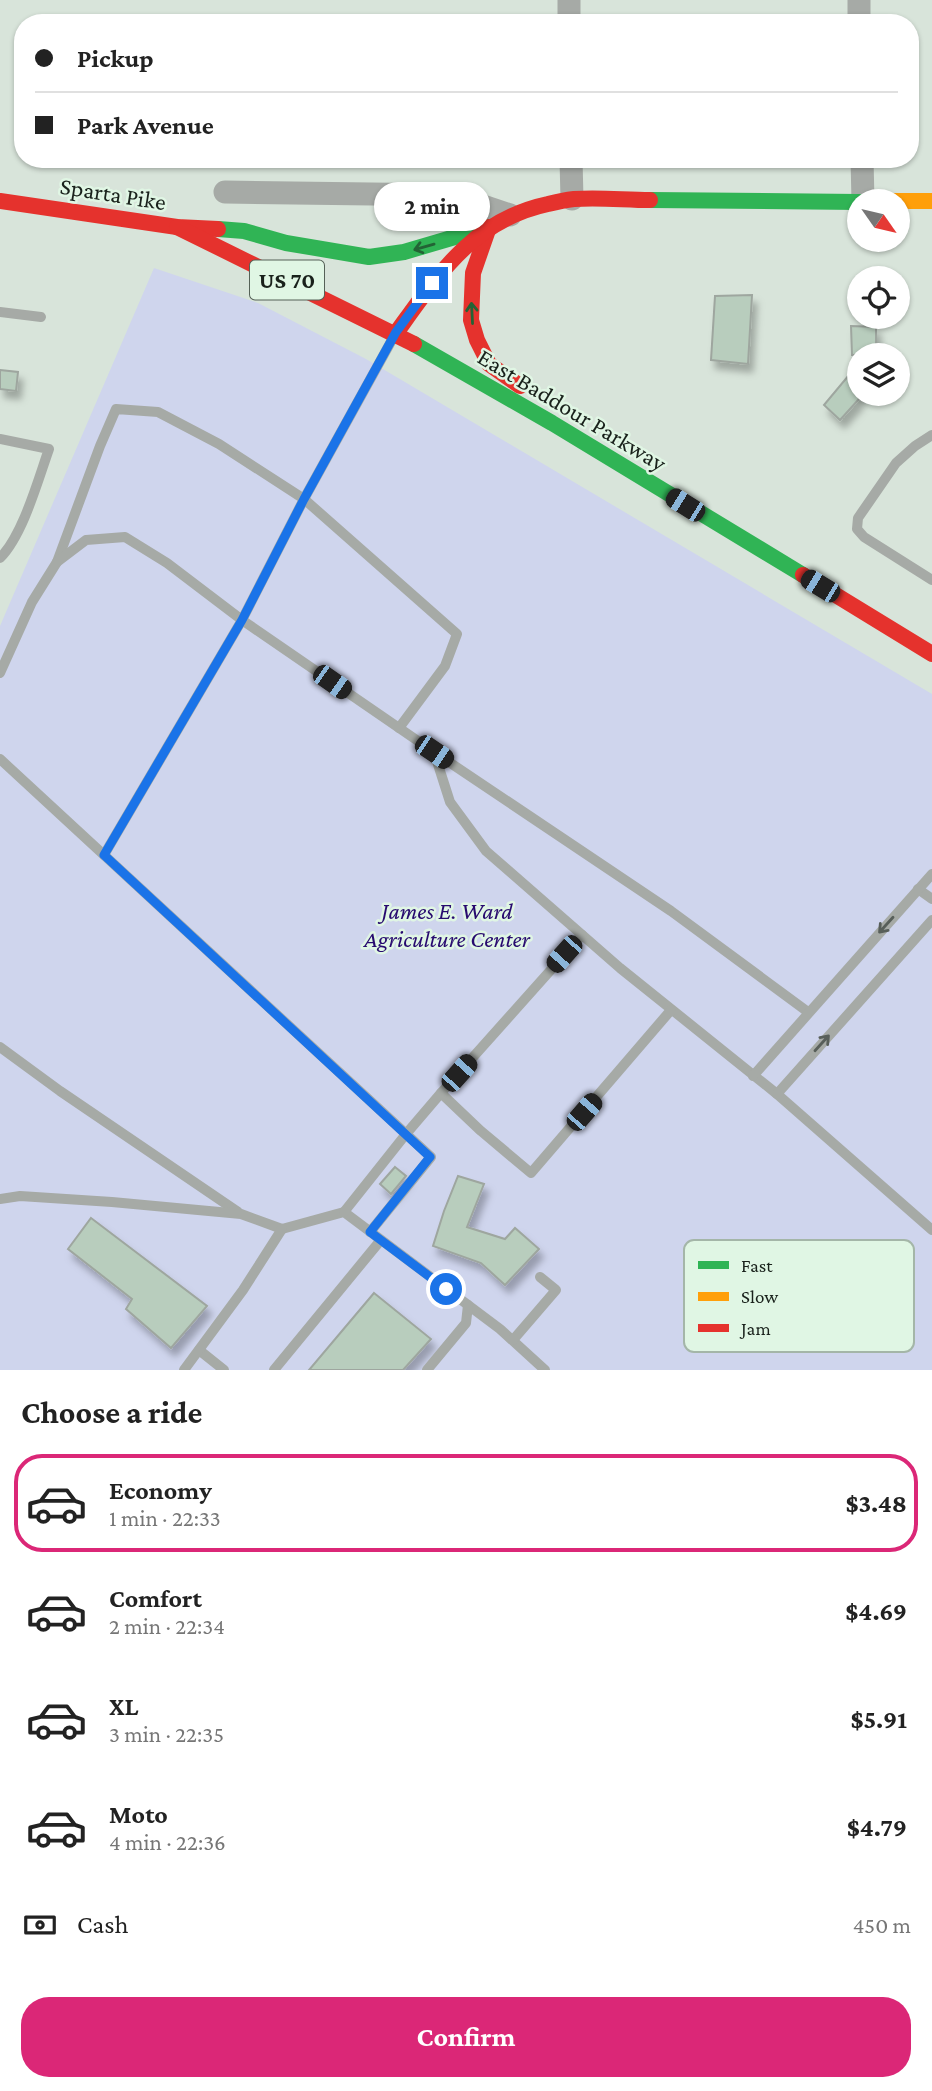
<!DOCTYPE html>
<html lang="en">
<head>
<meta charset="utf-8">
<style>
  :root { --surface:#fff; --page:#f2f2f2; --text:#222; --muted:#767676; --line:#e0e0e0; --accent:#db2777 }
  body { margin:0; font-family:"Crimson Pro",serif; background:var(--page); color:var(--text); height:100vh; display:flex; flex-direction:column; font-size:26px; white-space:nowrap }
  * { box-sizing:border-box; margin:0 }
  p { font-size:23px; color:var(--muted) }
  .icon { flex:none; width:38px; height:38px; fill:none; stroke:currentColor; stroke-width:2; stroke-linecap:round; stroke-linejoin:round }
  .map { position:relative; height:1370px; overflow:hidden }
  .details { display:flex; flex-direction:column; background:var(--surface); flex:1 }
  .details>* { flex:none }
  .top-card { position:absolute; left:14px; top:14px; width:905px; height:154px; border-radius:28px; box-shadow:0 2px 5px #0004; display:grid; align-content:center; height:154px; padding:0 21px; background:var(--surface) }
  .needle { width:46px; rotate:124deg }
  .controls { position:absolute; left:847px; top:189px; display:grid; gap:14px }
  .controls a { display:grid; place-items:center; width:63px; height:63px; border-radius:50%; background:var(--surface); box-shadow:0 2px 5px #0004; font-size:35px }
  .end { position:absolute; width:32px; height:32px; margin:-16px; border:9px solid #1a73e8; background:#fff; box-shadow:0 0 0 4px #fff }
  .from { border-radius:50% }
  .bubble { position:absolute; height:49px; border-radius:24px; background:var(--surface); box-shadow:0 2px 5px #0004; font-size:23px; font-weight:700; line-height:49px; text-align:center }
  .car { position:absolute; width:21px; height:42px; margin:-21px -10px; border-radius:9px; box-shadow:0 0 5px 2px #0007; background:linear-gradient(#222 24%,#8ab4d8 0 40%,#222 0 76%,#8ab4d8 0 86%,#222 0) }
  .top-card b { display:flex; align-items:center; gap:24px; height:66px; font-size:26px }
  .top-card b+b { border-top:2px solid var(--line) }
  .top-card i { width:18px; height:18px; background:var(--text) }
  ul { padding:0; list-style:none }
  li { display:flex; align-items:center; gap:21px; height:98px; margin:0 14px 10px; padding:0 7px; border:4px solid transparent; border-radius:28px }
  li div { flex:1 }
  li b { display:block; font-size:26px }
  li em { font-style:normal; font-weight:700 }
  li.selected { border-color:var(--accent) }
  li>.icon { width:63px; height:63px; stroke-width:1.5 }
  h2 { padding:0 21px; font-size:32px; line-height:84px }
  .pay { display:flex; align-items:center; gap:18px; height:77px; padding:0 21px; font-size:26px }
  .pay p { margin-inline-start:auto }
  .primary-button { display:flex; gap:14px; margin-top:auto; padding:14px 21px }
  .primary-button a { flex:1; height:80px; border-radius:28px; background:var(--accent); color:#fff; font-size:28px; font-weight:700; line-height:80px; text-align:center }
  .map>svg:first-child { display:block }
  .green { fill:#cfd5ed }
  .building { fill:#b8cdbd; stroke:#9ea69f; stroke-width:2; filter:url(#shadow) }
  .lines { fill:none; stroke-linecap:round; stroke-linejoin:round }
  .lane { stroke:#a6aaa6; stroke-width:10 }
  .street { stroke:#a6aaa6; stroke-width:23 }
  .fast { stroke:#30b455; stroke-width:16 }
  .slow { stroke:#ff9f0a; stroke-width:16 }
  .jam { stroke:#e5322d; stroke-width:16 }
  .oneway { stroke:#236335 }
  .oneway2 { stroke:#585f5a }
  .route { stroke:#1a73e8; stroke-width:9 }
  .labels { text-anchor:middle; stroke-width:5; stroke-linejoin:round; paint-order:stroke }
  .shield { fill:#e0f6e4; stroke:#556157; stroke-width:2 }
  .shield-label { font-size:23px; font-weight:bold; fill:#19211b }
  .street-label { font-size:24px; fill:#19211b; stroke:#e0f6e4 }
  .park-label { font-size:24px; font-style:italic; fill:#270a6f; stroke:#e0f6e4 }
  .key { fill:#e0f6e4; stroke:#a4b6a8; stroke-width:2 }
  .key-label { font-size:19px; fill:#19211b }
</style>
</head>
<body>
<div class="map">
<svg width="932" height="1370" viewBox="0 0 932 1370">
  <defs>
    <filter id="shadow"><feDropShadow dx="4.5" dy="8" stdDeviation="3.5" flood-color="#0004"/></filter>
  </defs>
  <rect width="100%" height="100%" fill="#d8e4da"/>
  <path class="green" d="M154,268L258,303L366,359L932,694V1370H0V626Z"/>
  <g class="building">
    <path d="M752,295L748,364L711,360L715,296Z"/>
    <path d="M851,326L876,327V355H852Z"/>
    <path d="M859,363V399L840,420L824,405Z"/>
    <path d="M0,370L18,372L16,391L0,389Z"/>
    <path d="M395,1167L406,1176L391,1194L380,1184Z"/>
    <path d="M458,1176L484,1184L467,1227L505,1239L515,1228L539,1249L505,1285L481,1263L433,1246L444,1211Z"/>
    <path d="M91,1218L207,1306L171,1348L126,1309L132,1299L68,1249Z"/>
    <path d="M374,1293L431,1339L403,1370H309Z"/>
  </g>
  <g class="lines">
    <g class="lane">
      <path d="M0,312L41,317"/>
      <path d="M932,435L915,446L896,463L858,518L857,529L864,537L932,580"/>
      <path d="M0,439L49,449C38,480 23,535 0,558"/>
      <path d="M57,562L100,446L116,409L158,412L219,444L304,499L457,634L445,666L399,728"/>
      <path d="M0,673L32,602L57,562L86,540L125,537L167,563L242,620L434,752L450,802L486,851L620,968L777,1094L932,1230"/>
      <path d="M434,752L671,911L808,1012"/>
      <path d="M0,759L431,1157L370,1232"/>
      <path d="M104,855L242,620L304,499L393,338"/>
      <path d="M918,889L932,899"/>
      <path d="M0,1047L60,1091L238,1212"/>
      <path d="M753,1076L932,874"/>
      <path d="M441,1093L582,935"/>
      <path d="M777,1094L932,920"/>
      <path d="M0,1199L20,1196L112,1202L241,1214L282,1229L344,1212L500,1329L545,1370"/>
      <path d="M344,1212L406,1134L441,1093L481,1131L531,1173L671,1010"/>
      <path d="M513,1340L556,1290L540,1277"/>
      <path d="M199,1350L224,1370"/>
      <path d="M184,1370L243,1290L282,1229"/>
      <path d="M274,1370L380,1241"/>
      <path d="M427,1370L466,1323L468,1305"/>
    </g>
    <g class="street">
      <path d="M569,0V23"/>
      <path d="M859,0V23"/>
      <path d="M571,159L572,199"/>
      <path d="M862,159L863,201"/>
      <path d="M225,192L450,195L510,215"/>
    </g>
    <g class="fast">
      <path d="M650,200L859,202"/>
      <path d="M218,229L244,231L286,243L369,257L404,252L489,227"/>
      <path d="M414,344L552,423L803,575"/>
    </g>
    <path class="slow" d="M891,201H932"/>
    <g class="jam">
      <path d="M0,201L177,227L218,229"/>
      <path d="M177,227L414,344"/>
      <path d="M489,227L473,273L471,320L477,340L489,364L520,386"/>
      <path d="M396,333C438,275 473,220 548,204C556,202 565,200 574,199C599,197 625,200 650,200"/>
      <path d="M803,575L932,654"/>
    </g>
  </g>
  <defs><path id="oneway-shaft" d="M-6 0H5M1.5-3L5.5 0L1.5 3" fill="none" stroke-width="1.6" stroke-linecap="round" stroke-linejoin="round" transform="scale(1.75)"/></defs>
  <g class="oneway">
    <use href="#oneway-shaft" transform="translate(424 247) rotate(164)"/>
    <use href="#oneway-shaft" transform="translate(472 313) rotate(-93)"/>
  </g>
  <g class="oneway2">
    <use href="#oneway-shaft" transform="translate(886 925) rotate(132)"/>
    <use href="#oneway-shaft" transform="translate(822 1043) rotate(-48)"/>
  </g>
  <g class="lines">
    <path class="route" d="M432,283L396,332L304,499L242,620L104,855L430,1157L370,1232L446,1289"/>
  </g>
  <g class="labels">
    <rect class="shield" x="250" y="260.5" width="74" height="39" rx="5"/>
    <g class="shield-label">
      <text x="287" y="288">US 70</text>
    </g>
    <g class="street-label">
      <text transform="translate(113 194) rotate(9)" y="8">Sparta Pike</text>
      <text transform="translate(572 410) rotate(31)" y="8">East Baddour Parkway</text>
    </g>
    <g class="park-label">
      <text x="447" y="919">James E. Ward<tspan x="447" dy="28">Agriculture Center</tspan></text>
    </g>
  </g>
  <rect x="684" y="1240" width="230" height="112" rx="10" class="key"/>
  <rect x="698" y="1261" width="31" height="8" fill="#30b455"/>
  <rect x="698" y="1292" width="31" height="9" fill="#ff9f0a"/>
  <rect x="698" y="1324" width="31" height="8" fill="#e5322d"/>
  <g class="key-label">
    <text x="741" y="1272">Fast</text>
    <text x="741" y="1303">Slow</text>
    <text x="741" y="1335">Jam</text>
  </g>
</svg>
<div class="controls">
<a><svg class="needle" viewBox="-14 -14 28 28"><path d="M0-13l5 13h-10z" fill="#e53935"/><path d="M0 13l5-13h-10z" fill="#767676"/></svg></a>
<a><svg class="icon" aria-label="locate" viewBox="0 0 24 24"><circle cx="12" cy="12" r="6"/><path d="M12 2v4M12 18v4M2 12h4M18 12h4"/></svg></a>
<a><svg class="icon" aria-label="layers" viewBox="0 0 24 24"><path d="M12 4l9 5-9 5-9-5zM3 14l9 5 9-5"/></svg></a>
</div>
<i class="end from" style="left:446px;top:1289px"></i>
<i class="end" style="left:432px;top:283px"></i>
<div class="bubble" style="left:374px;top:182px;width:116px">2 min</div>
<i class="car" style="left:685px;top:505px;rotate:302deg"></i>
<i class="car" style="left:820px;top:586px;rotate:301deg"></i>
<i class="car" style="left:332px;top:682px;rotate:125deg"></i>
<i class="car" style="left:434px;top:752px;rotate:124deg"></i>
<i class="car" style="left:564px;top:954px;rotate:222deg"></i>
<i class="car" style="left:459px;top:1073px;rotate:42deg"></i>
<i class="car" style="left:584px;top:1112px;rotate:41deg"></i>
<div class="top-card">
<b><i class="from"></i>Pickup</b>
<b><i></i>Park Avenue</b>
</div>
</div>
<section class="details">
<h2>Choose a ride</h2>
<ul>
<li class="selected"><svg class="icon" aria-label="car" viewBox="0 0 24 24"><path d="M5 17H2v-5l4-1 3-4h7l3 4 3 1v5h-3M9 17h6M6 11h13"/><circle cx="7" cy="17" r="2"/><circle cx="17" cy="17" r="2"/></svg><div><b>Economy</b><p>1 min · 22:33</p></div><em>$3.48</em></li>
<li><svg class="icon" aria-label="car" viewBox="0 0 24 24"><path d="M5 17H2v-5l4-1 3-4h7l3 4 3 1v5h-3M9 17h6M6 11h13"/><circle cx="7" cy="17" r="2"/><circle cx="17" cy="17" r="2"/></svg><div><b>Comfort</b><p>2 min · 22:34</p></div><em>$4.69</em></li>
<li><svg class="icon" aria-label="car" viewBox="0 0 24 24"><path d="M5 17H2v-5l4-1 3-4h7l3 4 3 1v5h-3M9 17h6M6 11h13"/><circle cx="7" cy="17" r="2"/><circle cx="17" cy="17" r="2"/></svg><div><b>XL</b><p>3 min · 22:35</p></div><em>$5.91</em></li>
<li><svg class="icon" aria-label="car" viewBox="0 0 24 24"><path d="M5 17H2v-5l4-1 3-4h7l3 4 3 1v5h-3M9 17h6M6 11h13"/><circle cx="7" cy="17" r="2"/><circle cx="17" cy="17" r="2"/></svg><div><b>Moto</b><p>4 min · 22:36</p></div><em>$4.79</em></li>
</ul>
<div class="pay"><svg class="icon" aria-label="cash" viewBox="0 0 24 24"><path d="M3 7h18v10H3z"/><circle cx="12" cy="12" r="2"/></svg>Cash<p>450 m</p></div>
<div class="primary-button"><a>Confirm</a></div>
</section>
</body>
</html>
